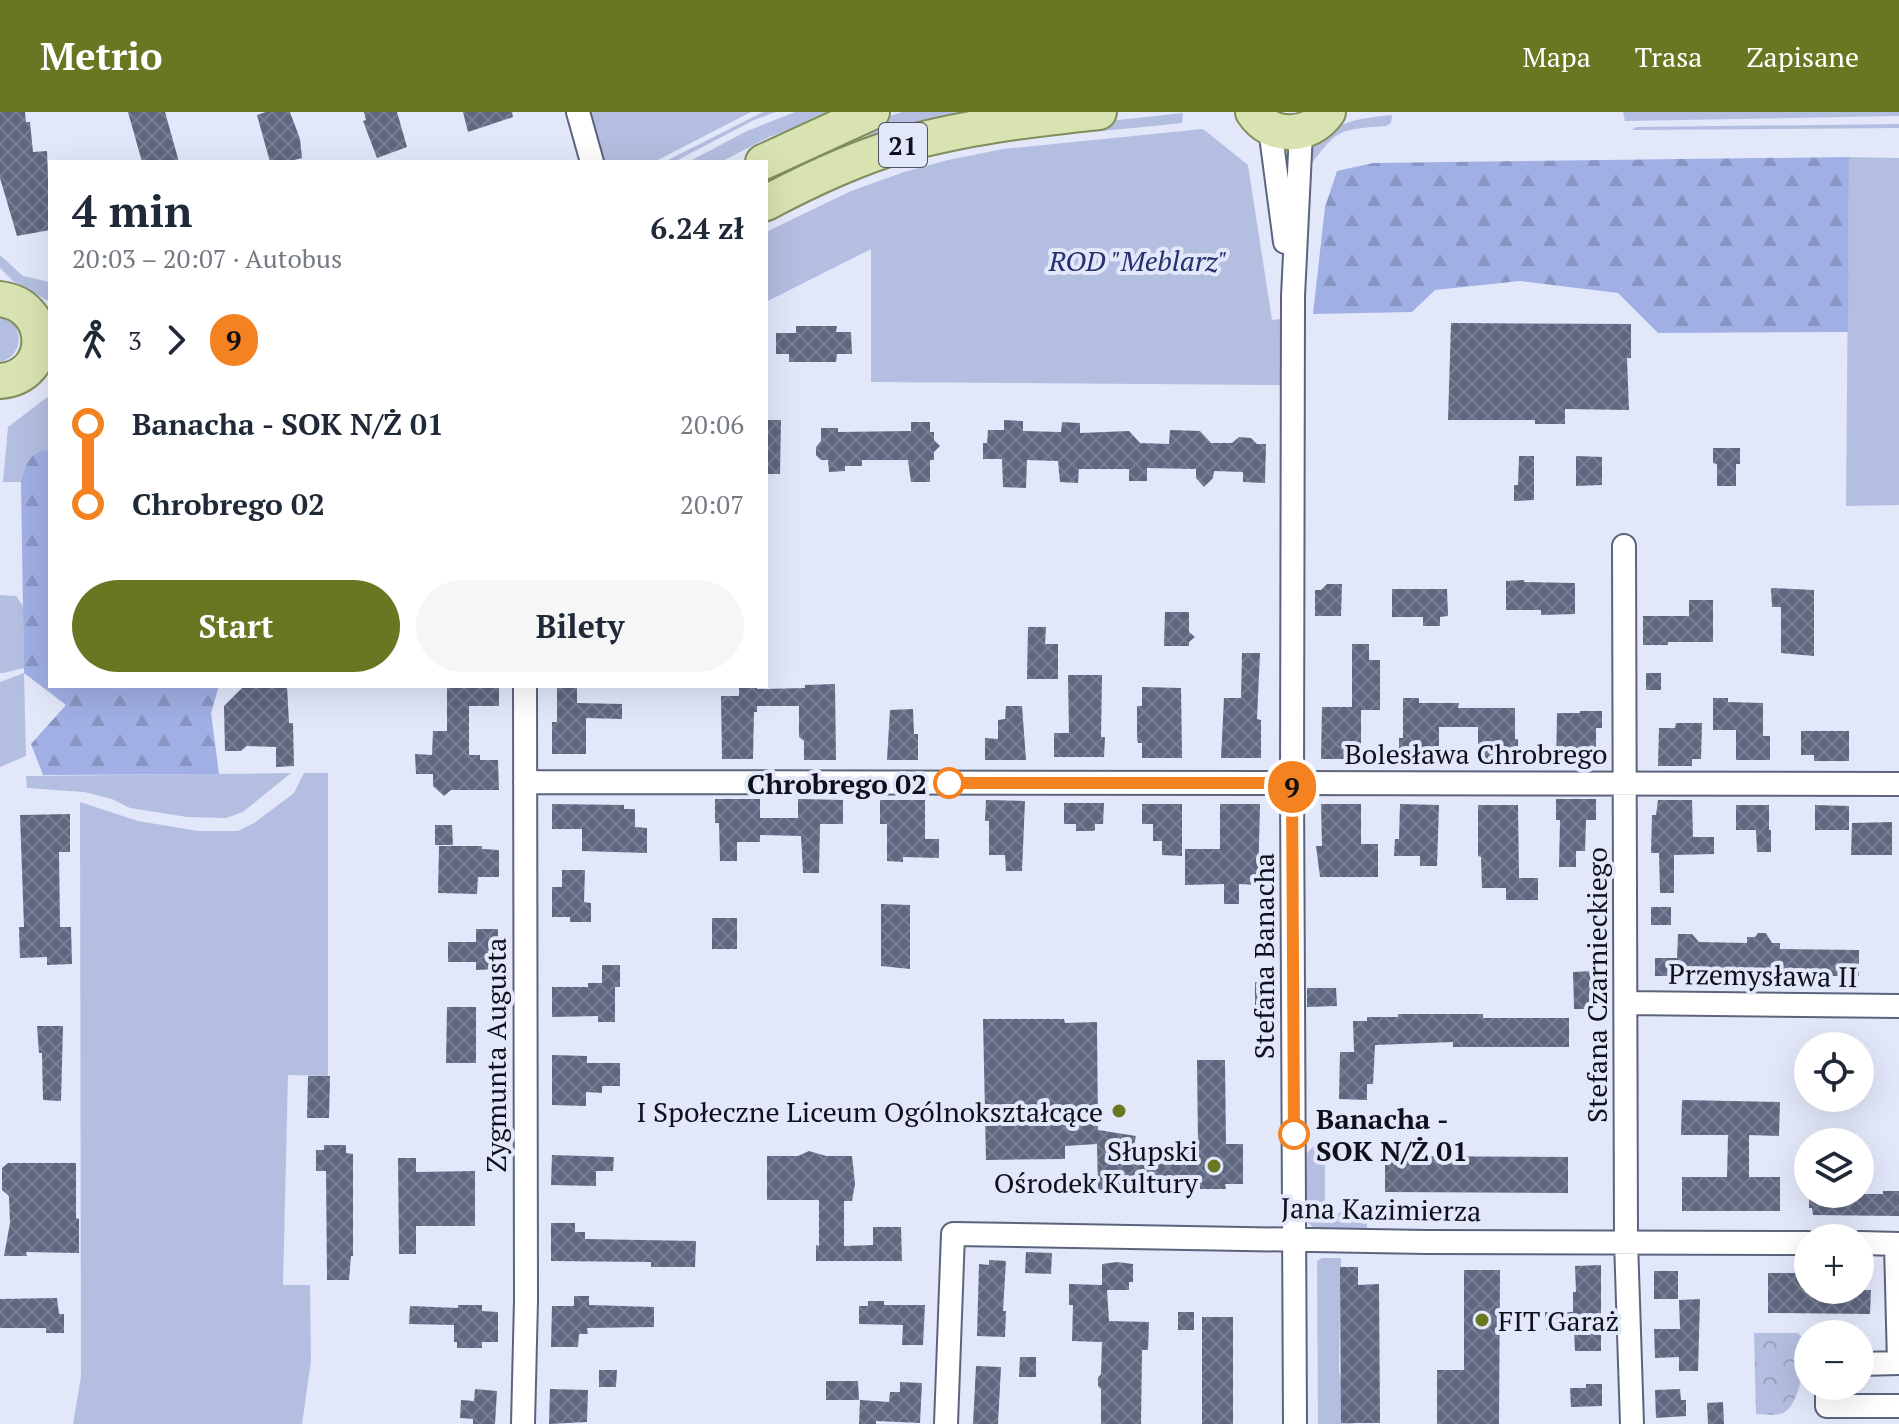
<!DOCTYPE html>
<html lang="pl">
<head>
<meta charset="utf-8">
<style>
	:root { --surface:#fff; --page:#f6f6f7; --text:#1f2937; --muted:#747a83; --accent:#697622 }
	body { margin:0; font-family:"PT Serif",serif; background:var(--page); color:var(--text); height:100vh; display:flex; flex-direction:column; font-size:30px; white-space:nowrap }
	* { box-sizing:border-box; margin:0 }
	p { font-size:26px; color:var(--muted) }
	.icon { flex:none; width:44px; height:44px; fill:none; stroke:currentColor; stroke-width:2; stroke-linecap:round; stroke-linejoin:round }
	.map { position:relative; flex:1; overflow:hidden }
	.sheet { position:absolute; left:48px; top:48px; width:720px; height:528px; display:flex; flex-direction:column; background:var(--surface); border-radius:0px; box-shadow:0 8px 32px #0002 }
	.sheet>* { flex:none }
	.badge { padding:0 16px; border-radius:26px; font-size:28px; line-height:52px }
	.fabs { position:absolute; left:1794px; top:920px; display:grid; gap:16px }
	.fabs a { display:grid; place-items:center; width:80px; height:80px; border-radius:50%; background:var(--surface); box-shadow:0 8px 32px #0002; font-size:40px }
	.map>.badge { position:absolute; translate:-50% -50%; box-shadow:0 0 0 4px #fff }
	.legs { display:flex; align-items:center; gap:12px; height:88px; padding:0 24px; font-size:26px }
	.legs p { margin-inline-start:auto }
	.overview { display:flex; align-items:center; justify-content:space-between; height:136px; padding:0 24px }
	h1 { font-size:44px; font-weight:700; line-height:60px }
	.primary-button { display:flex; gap:16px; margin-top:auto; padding:16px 24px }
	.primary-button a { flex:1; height:92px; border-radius:48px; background:var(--accent); color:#fff; font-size:32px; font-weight:700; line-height:92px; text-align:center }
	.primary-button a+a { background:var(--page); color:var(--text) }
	ul { padding:0 24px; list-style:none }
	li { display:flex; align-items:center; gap:28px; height:80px; font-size:30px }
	li i { display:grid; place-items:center; width:12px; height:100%; margin:0 10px; background:currentColor }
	li i::after { content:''; width:20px; height:20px; margin:-10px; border:6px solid; border-radius:50%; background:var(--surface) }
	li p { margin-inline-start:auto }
	li:first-child i { background:linear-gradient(#0000 50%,currentColor 0) }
	li:last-child i { background:linear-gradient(currentColor 50%,#0000 0) }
	header { display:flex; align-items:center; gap:48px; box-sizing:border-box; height:112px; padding:0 40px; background:var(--accent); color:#fff }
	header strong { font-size:38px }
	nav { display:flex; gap:44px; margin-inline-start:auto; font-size:28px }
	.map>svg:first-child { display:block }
	.green { fill:#b4bee0 }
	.forest { fill:url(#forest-firs) }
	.park { fill:url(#park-crowns) }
	.building { fill:url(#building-cross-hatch) }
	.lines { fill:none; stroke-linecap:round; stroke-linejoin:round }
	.minor-casing { stroke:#5c647d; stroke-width:26 }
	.primary-casing { stroke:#828d5c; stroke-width:38 }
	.minor { stroke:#fff; stroke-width:22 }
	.primary { stroke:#d9e3b2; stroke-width:34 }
	.line-1-casing { stroke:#fff; stroke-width:18 }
	.line-1 { stroke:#f58220; stroke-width:12 }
	.stop-1-dot { fill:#fff; stroke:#f58220; stroke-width:4 }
	.poi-dot { fill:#697622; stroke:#e2e8fa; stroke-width:3 }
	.labels { text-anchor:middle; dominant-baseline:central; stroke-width:8; stroke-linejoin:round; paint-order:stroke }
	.shield { fill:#e2e8fa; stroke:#4e525e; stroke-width:2 }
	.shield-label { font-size:26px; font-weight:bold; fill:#0e111b }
	.park-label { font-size:28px; font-style:italic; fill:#26316f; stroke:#e2e8fa }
	.street-label { font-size:28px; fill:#0e111b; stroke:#e2e8fa }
	.stop-label { font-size:28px; font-weight:bold; fill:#0e111b; stroke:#e2e8fa; text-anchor:end }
	.poi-label { font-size:28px; fill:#0e111b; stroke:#e2e8fa; text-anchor:end }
</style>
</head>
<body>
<header>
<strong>Metrio</strong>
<nav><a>Mapa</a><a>Trasa</a><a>Zapisane</a></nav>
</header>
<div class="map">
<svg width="1899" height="1312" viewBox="0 0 1899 1312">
	<defs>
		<pattern id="forest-firs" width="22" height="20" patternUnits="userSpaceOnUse" patternTransform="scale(2)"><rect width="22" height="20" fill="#a0afe4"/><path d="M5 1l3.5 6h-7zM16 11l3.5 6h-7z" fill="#8996c3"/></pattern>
		<pattern id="park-crowns" width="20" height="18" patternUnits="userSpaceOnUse" patternTransform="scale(2)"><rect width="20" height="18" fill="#b4bee0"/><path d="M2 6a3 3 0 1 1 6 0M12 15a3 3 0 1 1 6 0" fill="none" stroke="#9aa2c0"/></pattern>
		<pattern id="building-cross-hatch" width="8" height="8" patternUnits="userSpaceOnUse" patternTransform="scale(2)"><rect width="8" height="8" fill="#5f6781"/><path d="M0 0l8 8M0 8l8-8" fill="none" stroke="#797f92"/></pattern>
	</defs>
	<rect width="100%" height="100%" fill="#e2e8fa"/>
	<!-- green -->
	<path class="green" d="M586,0h165l-97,50h-54z
		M763,0h13l-22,8 -80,42h-10z
		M795,0h42l-68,25 -48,25h-33l59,-31z
		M902,0h105l-241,79v-19l106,-50z
		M1899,0v4l-274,5 -2,-9z
		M1183,1l-1,10c-90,10 -183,14 -271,39 -51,14 -98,39 -145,62v-10l87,-41 172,-43z
		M1392,3l-1,8 -5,3c-51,4 -48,3 -79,44l1,-20c22,-28 51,-32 84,-35z
		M1899,12v4l-267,2 4,-3z
		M1203,17l45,36 24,155 8,-1v66l-409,-3v-133l-105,53v-70l85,-41 53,-19 44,-12 55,-11z
		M1849,45l50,1v347l-53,1z
		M0,143l23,21 27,6v20l-37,-21 -13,-13z
		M0,204l15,9c8,16 3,32 -15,37z
		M50,283v54c-20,1 -25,16 -29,33h-18l5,-55z
		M0,483l16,1 7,10 1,62 -21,5h-3z
		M24,561l2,83 -26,11v-85z
		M291,661l-48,39 -17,6 -39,-1 -57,-9 -18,-9 -28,-7 -57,-4 -1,-12z
		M304,661h24v303l-40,-1 -5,210h27l1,76 -9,63h-229l8,-48 -1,-574 58,19 60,10h40l16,-8 40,-30z
		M1333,1033l3,3 -11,1v51l13,15 2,-3h27v17h-52l-10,-9v-65l8,-8z
		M1322,1146h19l-2,113 14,53h-35l-1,-163z"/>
	<!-- forest -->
	<path class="forest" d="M1849,45l-1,175 -190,1 -40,-40 -98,-12 -85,9 -23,22 -99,2 12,-107 12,-36 36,-8z
		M50,337v237h169l-8,27 8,61 -176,1 -12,-31 35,-39 -42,-32 -3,-191c4,-17 9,-32 29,-33z"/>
	<!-- park -->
	<path class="park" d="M1754,1221h44l8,8c1,16 -7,66 -23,72 -7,3 -19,1 -27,1z"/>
	<!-- building -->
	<path class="building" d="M0,0h25l1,10h4l3,30 14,-1 3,79 -33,6 -17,-58z
		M128,0h37l14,50h-37z
		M266,0h24l10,27 2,19 -16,4h-16l-13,-47z
		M364,0h33l10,35 -30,11 -14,-37 3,-1z
		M463,0h49l1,5 -45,15z
		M1451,211l180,1v34h-4l2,52 -64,-1v15h-30v-4h-87z
		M796,214h41l-1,6h15l1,22h-15l-1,8h-47v-8h-13v-21h20z
		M766,308h15l-1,54h-14z
		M1004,308l19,1v10l38,1 1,-10 18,1v10l49,-2 11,12 29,1 1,-14 30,1 11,12h21l7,-6 12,1 6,6h9l-1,39 -22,-1v-10l-29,-1 -1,7 -9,9 -8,-9v-9l-49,-1v13h-18v-12h-50l-1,14 -18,-1 -2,-21 -31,-1 -1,28 -23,-1 -1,-28h-19v-16h4l1,-13h16z
		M911,310h19v10h4v8l6,6 -6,6v8h-4v22h-19l-3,-22h-46v6h-17v5l-16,1 -1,-12h-7l-5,-5v-8l5,-6v-13h17v4l73,-1z
		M1713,336h27v16h-4v22h-19v-22l-4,-1z
		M1519,344h15v44l-20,1v-16h4z
		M1576,344l26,1v28l-26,1z
		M1524,468v2l51,1v31l-34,1v-5h-35v-29z
		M1327,472h15l-1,32h-26v-26h6z
		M1771,476l43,2v66l-33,-3v-46h-9z
		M1392,477h55l1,27 -8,1v9h-17v-9h-31z
		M1689,488h24v42h-45v3h-25v-29h46z
		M1165,500h24v20l6,5 -6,5v4h-25z
		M1028,515h18l-1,17h13v35h-31z
		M1352,532h17v16h11v50h-19v49h-40l1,-52h30z
		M1242,541h18l-3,66 4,1v38h-40l3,-60h17z
		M1646,561h15v17h-15z
		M1068,563h34l-1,62h4l-1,20h-50v-24h15z
		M835,572l1,76h-32v-19l-5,-4v-31h-42v6h-3l-1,47h-31l-1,-63h18v-10h18v3l48,-1v-3z
		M244,574h43l2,37h4l1,43 -18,1v-20l-29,-1 -6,5h-16l-1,-45z
		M499,574v20h-30v49h11v5h18l1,30h-48l-7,6 -11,-10v-12h-17l-1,-20 17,1 1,-24h14v-44z
		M557,574h20v17l45,1v15l-36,-1v36h-34v-32h5z
		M1142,575l39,1 1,70h-40v-15h-4l-1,-5v-32h5z
		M1403,586h16v5h40l-1,5h57v31h3v21l-40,-1v-32h-39v32h-40v-21h4z
		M1713,586h15v4l35,1v33h7v24h-34v-30h-23z
		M1006,594h16l4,54h-41v-22l13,1v-19l7,-1z
		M913,597l1,25h4v26h-31l3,-50z
		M1580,599h22v17h-6v38l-40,-1 1,-52h23z
		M1676,611h26l-1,36h-9v7h-34l1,-38h16z
		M1801,619h48v30h-35v-6h-13z
		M715,687h45v19h38v-19l45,1v24h-23l-1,49h-16l-2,-37 -41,-1v7h-23v19h-17l-1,-38h-4z
		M1556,687h40v21h-10l-1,31h-9v16h-17l1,-47h-4z
		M880,688h45v39h14v19l-36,-1v5l-16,-1v-37h-7z
		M986,688l39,1 -3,70h-16l-1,-16h-16v-34h-4z
		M1658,688h34l1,37h21v17l-40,1v38h-14l-1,-40h-8l1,-38h4z
		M1064,691h40l-1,21h-8v6l-3,1h-16v-7h-12z
		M552,692l72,1v4h11v18l12,1v25l-65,-2v-22h-30z
		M1142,692h40v52l-20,-1v-14h-9v-17h-11z
		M1220,692h40l-2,81 -19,-1v20h-15v-20l-39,1v-36h35z
		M1321,692h40v40h17v33h-58l-4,-31h6z
		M1400,692l39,1 -2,61h-17v-10h-26l1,-17h4z
		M1478,693h40l1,73h19v22h-32v-12h-24l-1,-31 -3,-1z
		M1736,693h33v25h-4h6v22h-14l-1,-22h-20z
		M1815,693l34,1v24h-34z
		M70,702v38h-11l1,75h11l1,37 -25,1v-8l-27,1 -1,-31h5l-4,-112z
		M1892,710v33h-41l1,-32z
		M435,713h17l1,20h-18z
		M439,734h43v3l17,1v27h-21l-1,17 -39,-1z
		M562,758h23l-1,32 7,1v19h-21v-5h-18v-30h10z
		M881,792l29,1v64l-29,-3z
		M1651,795h20v18h-20z
		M712,806h25v31h-25z
		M476,817h22v40l-22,1v-8h-28v-20h28z
		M1758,821h8l6,10h8v6l79,1v26h-56v-4h-42v4h-19v-4h-43v4h-44v-18h22l1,-24h14l7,8 48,1v-6h8z
		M602,853h18v22h-5v35h-17v-6l-46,1v-30h36v-4h14z
		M1595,859v38h-21l-1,-37z
		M1255,870h19v27h-19z
		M1307,876h29l1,18 -30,1z
		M447,895h29v56h-30z
		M1398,902h85v4h86v29h-116v-5l-78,3 -2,39h-6v16l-28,-1 1,-47h14l-1,-31h14v-4h31z
		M983,907h81l1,4 32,-1 1,108 38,6 -2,9h64l-1,-85h28l1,84h17v40h-18l1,5h-26v-5l-75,1 1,4 -28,1 -1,-46 -32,2v13l-79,1z
		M37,914h26l-2,75 -18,-1 -1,-47h-3z
		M552,943l35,1v7h33v23h-18v7l-16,-1v14l-34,-1z
		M308,964h22l-1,42h-22z
		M1682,988l98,2 -1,34 -30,-1v42h31v34h-98v-34h45l1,-42h-47z
		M324,1033h22v8l7,1v102h-2l-2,24h-22l-1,-109h-10v-21h8z
		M809,1039l17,5h26l3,28 -3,17h-8v45l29,-1v-18h28l1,34h-86v-16l3,1v-46h-52v-44h31z
		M552,1043l62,2 -1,14h-17v15l-45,-1z
		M1385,1044l183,1v36l-183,-1z
		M398,1046h18v14l59,-1v55h-59v28h-17z
		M8,1051h68v55l3,1v34l-53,-1 1,4h-23l6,-33 -1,-27 -7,-6v-22z
		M1883,1079h16v25l-86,-1 -1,-7h-3v-14h74z
		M551,1111h24v9h10v7l111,2 -1,26h-44v-5l-100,-1z
		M1026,1140l26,1 -1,21 -26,-1z
		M989,1148l17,1 -3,50h3l-1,26 -28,-1 2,-72 10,1z
		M1117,1150l16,2v18h-4v8h-22l2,31 40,1 -1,28h-6l-1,74h-40v-35l-3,-3v-8l3,-4 1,-32 -30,-1 1,-36h-4v-21l33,1v-21z
		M1601,1153v86h-26l-1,-21h-28l-1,-18h28v-20h3l-1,-26z
		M1340,1155h18v18l21,-1 1,139h-39z
		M1464,1158h36l-1,154h-62v-54h27z
		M1654,1159h24v28h-24z
		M1768,1161h40v17h63l-1,24 -102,-1z
		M574,1184h15v9l65,2v20l-67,1 1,6h-9l-1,13h-27l1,-41h22z
		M57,1186l2,16h5v19h-18v-5h-46v-29z
		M1700,1187l-2,72h-19v-14l-24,1 -1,-29h26l-1,-29z
		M868,1189h16v4h41l-2,40h-21l1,-20 -44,-1v-18h9z
		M458,1193h24v6l16,1v30h-16v6h-25v-6h-3v-17l-45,-1 1,-18 48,2z
		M1178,1200h16v18h-16z
		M1202,1205h31v107h-31z
		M1020,1245h16v20h-17z
		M976,1254l25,1 -3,57h-25z
		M599,1258h18l-1,17h-17z
		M826,1269h32l1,19h-33z
		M900,1270l22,1 -2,40 -44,-2v3h-17l1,-24 29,2 1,-10h10z
		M1586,1272h16v22l-31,1 -1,-19h16z
		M475,1277l22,2 -2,33h-22v-5l-13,-1 1,-18 13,1z
		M550,1277l38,1 -1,32 -38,2z
		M1680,1277l1,11h5v16l-30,2 -1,-28z
		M1723,1290l1,22h-16l-1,-21z"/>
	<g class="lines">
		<!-- minor casing -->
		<g class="minor-casing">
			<path id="minor" d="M578,0l14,50
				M1270,16l15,114
				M1624,434l2,695 6,183
				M525,670l1374,2
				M1626,891l273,3
				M1860,1131l39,1
				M1860,1252l39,-1 -3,-119
				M1827,1274v20h72
				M523,1312l3,-124 -1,-614
				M946,1312l7,-190 473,8 382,1
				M1295,1312l-3,-641 1,-487 8,-164"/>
		</g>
		<!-- primary casing -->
		<g class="primary-casing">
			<path id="primary" d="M1253,0c18,28 57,26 75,0
				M763,50l109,-50
				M766,91c43,-23 88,-44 135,-58 64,-18 131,-26 198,-33
				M0,187c52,6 53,78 0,82"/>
		</g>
		<!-- minor -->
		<use href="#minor" class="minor"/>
		<!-- primary -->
		<use href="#primary" class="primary"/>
	</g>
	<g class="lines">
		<!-- line-1 casing -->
		<g class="line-1-casing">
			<path id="line-1" d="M949,671h343l2,351"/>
		</g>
		<!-- line-1 -->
		<use href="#line-1" class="line-1"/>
	</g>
	<!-- markers -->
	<g class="stop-1-dot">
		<circle cx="949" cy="671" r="14"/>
		<circle cx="1294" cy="1022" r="14"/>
	</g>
	<g class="poi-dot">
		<circle cx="1119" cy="999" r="8"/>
		<circle cx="1214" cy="1054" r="8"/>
		<circle cx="1482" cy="1208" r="8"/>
	</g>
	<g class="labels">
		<!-- shield labels -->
		<rect class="shield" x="879" y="11" width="48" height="44" rx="6"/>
		<g class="shield-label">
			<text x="903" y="33">21</text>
		</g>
		<!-- park labels -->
		<g class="park-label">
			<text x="1138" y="148">ROD "Meblarz"</text>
		</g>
		<!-- street labels -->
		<g class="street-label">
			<text x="1476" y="641">Bolesława Chrobrego</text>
			<text transform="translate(1263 844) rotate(-90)">Stefana Banacha</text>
			<text transform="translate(1763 863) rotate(1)">Przemysława II</text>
			<text transform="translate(1596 873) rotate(-90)">Stefana Czarnieckiego</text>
			<text transform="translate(495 943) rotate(-90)">Zygmunta Augusta</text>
			<text transform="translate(1381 1097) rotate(1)">Jana Kazimierza</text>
		</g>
		<!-- stop labels -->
		<g class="stop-label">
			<text x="927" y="671">Chrobrego 02</text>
			<text x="1316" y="1006" text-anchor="start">Banacha -<tspan x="1316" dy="32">SOK N/Ż 01</tspan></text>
		</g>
		<!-- poi labels -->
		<g class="poi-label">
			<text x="1103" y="999">I Społeczne Liceum Ogólnokształcące</text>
			<text x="1198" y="1038">Słupski<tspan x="1198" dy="32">Ośrodek Kultury</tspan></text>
			<text x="1498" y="1208" text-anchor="start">FIT Garaż</text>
		</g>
	</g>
</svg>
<div class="fabs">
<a><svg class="icon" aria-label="locate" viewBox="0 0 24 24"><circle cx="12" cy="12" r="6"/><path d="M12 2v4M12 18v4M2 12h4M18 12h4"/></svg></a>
<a><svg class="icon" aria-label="layers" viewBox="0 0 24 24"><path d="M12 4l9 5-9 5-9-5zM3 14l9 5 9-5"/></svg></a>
<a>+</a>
<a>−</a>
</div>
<b class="badge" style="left:1292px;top:675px;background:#f58220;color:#111">9</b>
<section class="sheet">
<div class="overview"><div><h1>4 min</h1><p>20:03 – 20:07 · Autobus</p></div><b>6.24 zł</b></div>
<div class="legs"><svg class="icon" aria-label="walk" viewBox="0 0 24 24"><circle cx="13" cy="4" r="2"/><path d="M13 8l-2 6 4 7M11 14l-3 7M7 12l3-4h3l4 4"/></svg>3<svg class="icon" aria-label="forward" viewBox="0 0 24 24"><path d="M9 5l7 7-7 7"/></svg><b class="badge" style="background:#f58220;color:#111">9</b></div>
<ul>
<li><i style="color:#f58220"></i><b>Banacha - SOK N/Ż 01</b><p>20:06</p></li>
<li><i style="color:#f58220"></i><b>Chrobrego 02</b><p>20:07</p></li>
</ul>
<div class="primary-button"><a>Start</a><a>Bilety</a></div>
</section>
</div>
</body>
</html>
